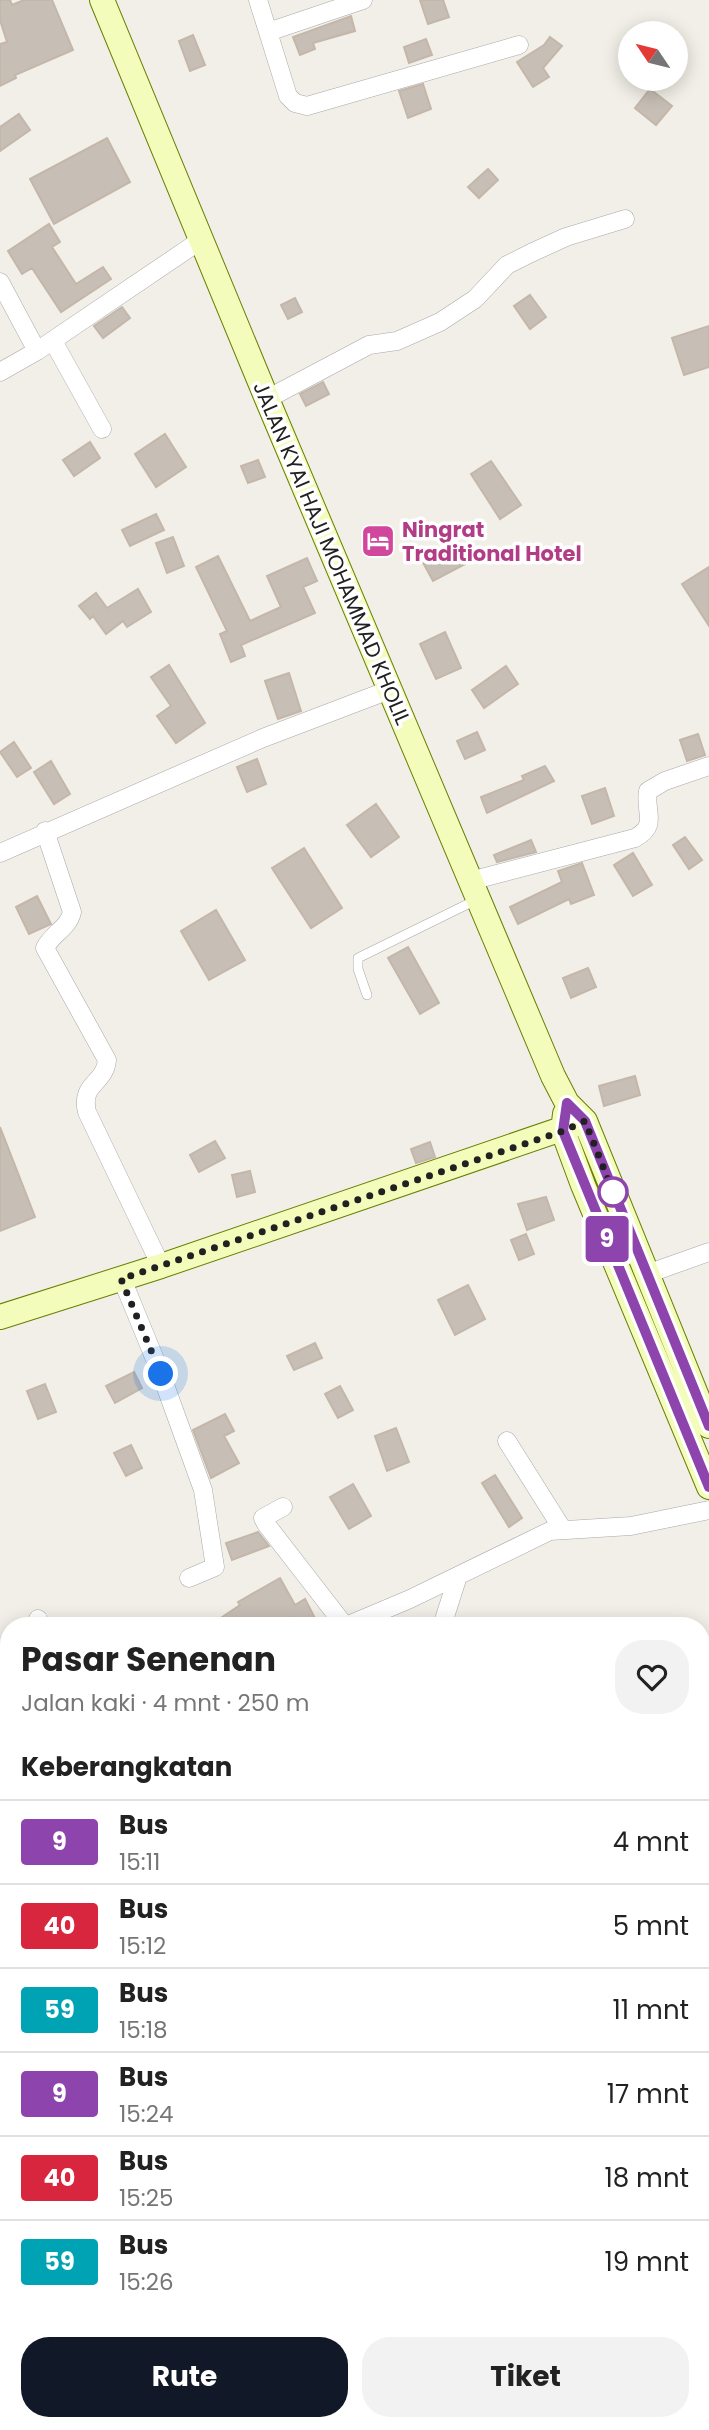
<!DOCTYPE html>
<html lang="id">
<head>
<meta charset="utf-8">
<style>
	:root { --surface:#fff; --page:#f2f2f2; --text:#222; --muted:#767676; --line:#e0e0e0; --accent:#111827 }
	body { margin:0; font-family:Poppins,sans-serif; background:var(--page); color:var(--text); height:100vh; display:flex; flex-direction:column; font-size:26px; white-space:nowrap }
	* { box-sizing:border-box; margin:0 }
	p { font-size:23px; color:var(--muted) }
	.icon { flex:none; width:38px; height:38px; fill:none; stroke:currentColor; stroke-width:2; stroke-linecap:round; stroke-linejoin:round }
	.map { position:relative; flex:1; overflow:hidden }
	.side { position:absolute; left:0px; top:1617px; width:710px; height:814px; display:flex; flex-direction:column; background:var(--surface); border-radius:28px 28px 0 0; box-shadow:0 4px 18px #0003 }
	.side>* { flex:none }
	.badge { padding:0 14px; border-radius:5px; font-size:24px; line-height:46px }
	.needle { width:46px; rotate:305deg }
	.controls { position:absolute; left:618px; top:21px; display:grid; gap:14px }
	.controls a { display:grid; place-items:center; width:70px; height:70px; border-radius:50%; background:var(--surface); box-shadow:0 4px 18px #0003; font-size:35px }
	.you { position:absolute; width:35px; height:35px; margin:-18px; border:5px solid #fff; border-radius:50%; background:#1a73e8; box-shadow:0 0 0 10px #1a73e833 }
	.map>.badge { position:absolute; translate:-50% -50%; box-shadow:0 0 0 4px #fff }
	h2 { padding:0 21px; font-size:26px; line-height:63px }
	.round { display:grid; place-items:center; flex:none; width:74px; height:74px; border-radius:28px; background:var(--page) }
	.headline { display:flex; align-items:center; justify-content:space-between; height:119px; padding:0 21px }
	h1 { font-size:33px; font-weight:700; line-height:52px }
	.action { display:flex; gap:14px; margin-top:auto; padding:14px 21px }
	.action a { flex:1; height:80px; border-radius:28px; background:var(--accent); color:#fff; font-size:28px; font-weight:700; line-height:80px; text-align:center }
	.action a+a { background:var(--page); color:var(--text) }
	ul { padding:0; list-style:none }
	li { display:flex; align-items:center; gap:21px; height:84px; padding:0 21px; border-top:2px solid var(--line) }
	li div { flex:1 }
	li b { display:block; font-size:26px }
	li em { font-style:normal }
	li .badge { min-width:77px; font-weight:700; text-align:center }
	.map>svg:first-child { display:block }
	.building { fill:#c7beb6; stroke:#c4b7a9; stroke-width:2 }
	.lines { fill:none; stroke-linecap:round; stroke-linejoin:round }
	.lane-casing { stroke:#a8a8a8; stroke-width:10 }
	.street-casing { stroke:#a8a8a8; stroke-width:19 }
	.secondary-casing { stroke:#687f01; stroke-width:26 }
	.lane { stroke:#fff; stroke-width:9 }
	.street { stroke:#fff; stroke-width:18 }
	.secondary { stroke:#f4fcbb; stroke-width:24 }
	.line-casing { stroke:#fff; stroke-width:16 }
	.line { stroke:#8e44ad; stroke-width:10 }
	.walk { stroke:#212121; stroke-width:7; stroke-dasharray:0 12.6 }
	.stop-dot { fill:#fff; stroke:#8e44ad; stroke-width:3.5 }
	.labels { text-anchor:middle; dominant-baseline:central; stroke-width:7; stroke-linejoin:round; paint-order:stroke }
	.hotel-label { font-size:21px; font-weight:bold; fill:#b23c85; stroke:#fff; text-anchor:start }
	.street-label { font-size:21px; fill:#212121; stroke:#fff }
</style>
</head>
<body>
<div class="map">
<svg width="709" height="2430" viewBox="0 0 709 2430">
	<rect width="100%" height="100%" fill="#f1efe7"/>
	<!-- building -->
	<path class="building" d="M0,0h10l2,5 12,-5h28l21,50 -58,25 1,3 -16,8v-42l7,-2 -7,-22z
		M420,0h23l6,17 -21,7z
		M351,16l4,15 -42,12 2,6 -15,6 -7,-18z
		M193,35l12,30 -15,6 -11,-30z
		M550,37l12,9 -19,22 6,9 -16,10 -16,-25 27,-17z
		M426,39l6,16 -23,8 -5,-16z
		M423,84l8,25 -23,9 -9,-27z
		M650,89l22,17 -16,19 -21,-17z
		M19,114l11,16 -30,21v-24z
		M107,138l23,44 -76,42 -24,-45z
		M488,169l10,11 -19,18 -11,-11z
		M49,224l11,18 -8,5 24,37 27,-17 8,12 -50,33 -29,-44 -10,6 -14,-23z
		M530,295l16,22 -16,12 -16,-23z
		M295,298l7,14 -14,7 -7,-14z
		M122,307l8,11 -27,20 -9,-12z
		M709,326v41l-25,8 -12,-37z
		M323,382l6,12 -23,12 -6,-12z
		M165,434l21,33 -30,20 -21,-33z
		M90,442l10,16 -26,18 -11,-16z
		M258,460l7,17 -17,6 -7,-17z
		M491,461l30,44 -21,14 -29,-45z
		M156,514l8,16 -34,16 -8,-16z
		M173,537l11,29 -17,7 -11,-30z
		M452,541l13,23 -32,17 -12,-22z
		M218,556l32,65 31,-14 -14,-31 40,-18 10,23 -14,6 12,26 -74,32 4,11 -14,6 -11,-28 7,-3 -31,-64z
		M709,567v59l-27,-42z
		M138,589l13,23 -24,15 -4,-6 -17,13 -13,-18 -3,3 -11,-13 17,-13 11,15z
		M445,632l16,36 -25,11 -16,-35z
		M169,665l36,58 -29,20 -19,-27 14,-10 -20,-29z
		M506,666l12,18 -34,24 -12,-18z
		M289,673l12,38 -23,8 -13,-38z
		M477,732l8,18 -20,9 -8,-18z
		M698,734l7,21 -18,6 -7,-21z
		M14,742l17,26 -14,9 -17,-25z
		M257,759l9,25 -19,8 -10,-25z
		M51,761l19,33 -16,10 -20,-32z
		M545,766l9,15 -67,32 -6,-16 43,-17 -2,-4z
		M605,788l9,28 -22,8 -10,-28z
		M376,804l23,33 -28,20 -24,-32z
		M685,837l17,23 -13,9 -16,-24z
		M531,840l5,12 -39,10 -3,-7z
		M304,848l38,60 -31,20 -39,-60z
		M633,853l19,32 -19,11 -19,-31z
		M582,863l12,32 -23,9 -2,-5 -51,25 -8,-17 52,-25 -4,-11z
		M37,896l14,28 -22,10 -13,-27z
		M216,910l29,50 -36,20 -28,-49z
		M408,947l31,56 -19,11 -32,-56z
		M588,968l8,19 -25,11 -8,-20z
		M635,1076l5,19 -36,11 -5,-20z
		M0,1127l35,90 -35,14z
		M215,1141l10,17 -26,14 -9,-17z
		M430,1142l5,15 -19,6 -5,-14z
		M250,1171l5,21 -18,5 -5,-22z
		M546,1197l8,23 -27,10 -9,-26z
		M526,1234l8,20 -15,6 -8,-20z
		M468,1285l17,34 -30,16 -17,-35z
		M315,1343l7,15 -28,12 -7,-14z
		M134,1372l8,16 -27,15 -9,-17z
		M45,1384l11,28 -18,7 -11,-28z
		M340,1386l13,24 -15,8 -13,-24z
		M225,1414l9,17 -10,5 15,27 -28,15 -18,-48z
		M396,1428l13,34 -22,9 -12,-35z
		M131,1445l11,23 -16,8 -12,-23z
		M495,1475l27,43 -13,9 -27,-44z
		M353,1484l18,32 -22,13 -19,-32z
		M258,1532l11,14 -37,14 -6,-17z
		M280,1578l15,27 10,-6 14,27h-24l-4,-9 -14,9h-68l31,-21 -2,-3z"/>
	<g class="lines">
		<!-- lane casing -->
		<g class="lane-casing">
			<path id="lane" d="M367,995l-9,-26v-11l118,-58
				M702,1702l7,-3"/>
		</g>
		<!-- street casing -->
		<g class="street-casing">
			<path id="street" d="M258,0l30,96 7,7 12,3 212,-61
				M268,32l95,-32
				M0,282l37,69
				M53,341l49,88
				M0,372l37,-21 164,-111
				M267,399l102,-54 28,-4 43,-19 35,-23 32,-34 24,-12 35,-16 59,-18
				M45,831l27,81c-4,17 -20,21 -27,36l62,112c-2,24 -27,23 -20,52l74,154
				M0,853l263,-115 126,-48
				M470,881l165,-43c24,-13 9,-26 13,-47l17,-10 44,-15
				M647,1274l62,-22
				M122,1279l39,95 42,116 12,77 -26,11
				M507,1441l56,89
				M283,1507l-20,11 3,6 79,102
				M38,1619l2,7
				M346,1626l64,-27 140,-68 81,-5 78,-16
				M442,1626l16,-50
				M0,1911l9,-7
				M0,1984l9,13
				M0,2022l9,-4
				M0,2159l9,-5
				M702,2174l7,-2
				M159,2430v-8"/>
		</g>
		<!-- secondary casing -->
		<g class="secondary-casing">
			<path id="secondary" d="M102,0l165,399 286,677 14,27 18,18 124,305
				M565,1114l-2,17 20,54 126,302
				M0,1317l161,-51 424,-145"/>
		</g>
		<!-- lane -->
		<use href="#lane" class="lane"/>
		<!-- street -->
		<use href="#street" class="street"/>
		<!-- secondary -->
		<use href="#secondary" class="secondary"/>
	</g>
	<g class="lines">
		<!-- line casing -->
		<g class="line-casing">
			<path id="line" d="M709,1426l-124,-305 -18,-18 -4,28 146,356"/>
		</g>
		<!-- line -->
		<use href="#line" class="line"/>
		<!-- walk -->
		<path class="walk" d="M161,1374l-40,-95 442,-148 22,-10 28,71"/>
	</g>
	<!-- icons -->
	<defs>
		<g id="hotel-square" transform="scale(1.75)"><rect x="-9" y="-9" width="18" height="18" rx="4" fill="#d1479c" stroke="#fff"/><path d="M-6-4.5h1.5V1H6V5H4.5V3h-9V5H-6ZM-4 0a1.8 1.8 0 1 1 3.6 0ZM.5 0V-2.5h3Q6-2.5 6 0Z" fill="#fff"/></g>
	</defs>
	<g fill-rule="evenodd">
		<use href="#hotel-square" x="378" y="541"/>
	</g>
	<!-- markers -->
	<circle class="stop-dot" cx="613" cy="1192" r="14"/>
	<g class="labels">
		<!-- hotel labels -->
		<g class="hotel-label">
			<text x="402" y="529">Ningrat<tspan x="402" dy="24">Traditional Hotel</tspan></text>
		</g>
		<!-- street labels -->
		<g class="street-label">
			<text transform="translate(332 553) rotate(67)">JALAN KYAI HAJI MOHAMMAD KHOLIL</text>
		</g>
	</g>
</svg>
<div class="controls">
<a><svg class="needle" viewBox="-14 -14 28 28"><path d="M0-13l5 13h-10z" fill="#e53935"/><path d="M0 13l5-13h-10z" fill="#767676"/></svg></a>
</div>
<div class="you" style="left:161px;top:1374px"></div>
<b class="badge" style="left:607px;top:1239px;background:#8e44ad;color:#fff">9</b>
<section class="side">
<div class="headline"><div><h1>Pasar Senenan</h1><p>Jalan kaki · 4 mnt · 250 m</p></div><a class="round"><svg class="icon" aria-label="heart" viewBox="0 0 24 24"><path d="M12 20l-8-8c-3-5 5-10 8-4 3-6 11-1 8 4z"/></svg></a></div>
<h2>Keberangkatan</h2>
<ul>
<li><span class="badge" style="background:#8e44ad;color:#fff">9</span><div><b>Bus</b><p>15:11</p></div><em>4 mnt</em></li>
<li><span class="badge" style="background:#d7263d;color:#fff">40</span><div><b>Bus</b><p>15:12</p></div><em>5 mnt</em></li>
<li><span class="badge" style="background:#00a3b4;color:#fff">59</span><div><b>Bus</b><p>15:18</p></div><em>11 mnt</em></li>
<li><span class="badge" style="background:#8e44ad;color:#fff">9</span><div><b>Bus</b><p>15:24</p></div><em>17 mnt</em></li>
<li><span class="badge" style="background:#d7263d;color:#fff">40</span><div><b>Bus</b><p>15:25</p></div><em>18 mnt</em></li>
<li><span class="badge" style="background:#00a3b4;color:#fff">59</span><div><b>Bus</b><p>15:26</p></div><em>19 mnt</em></li>
</ul>
<div class="action"><a>Rute</a><a>Tiket</a></div>
</section>
</div>
</body>
</html>
